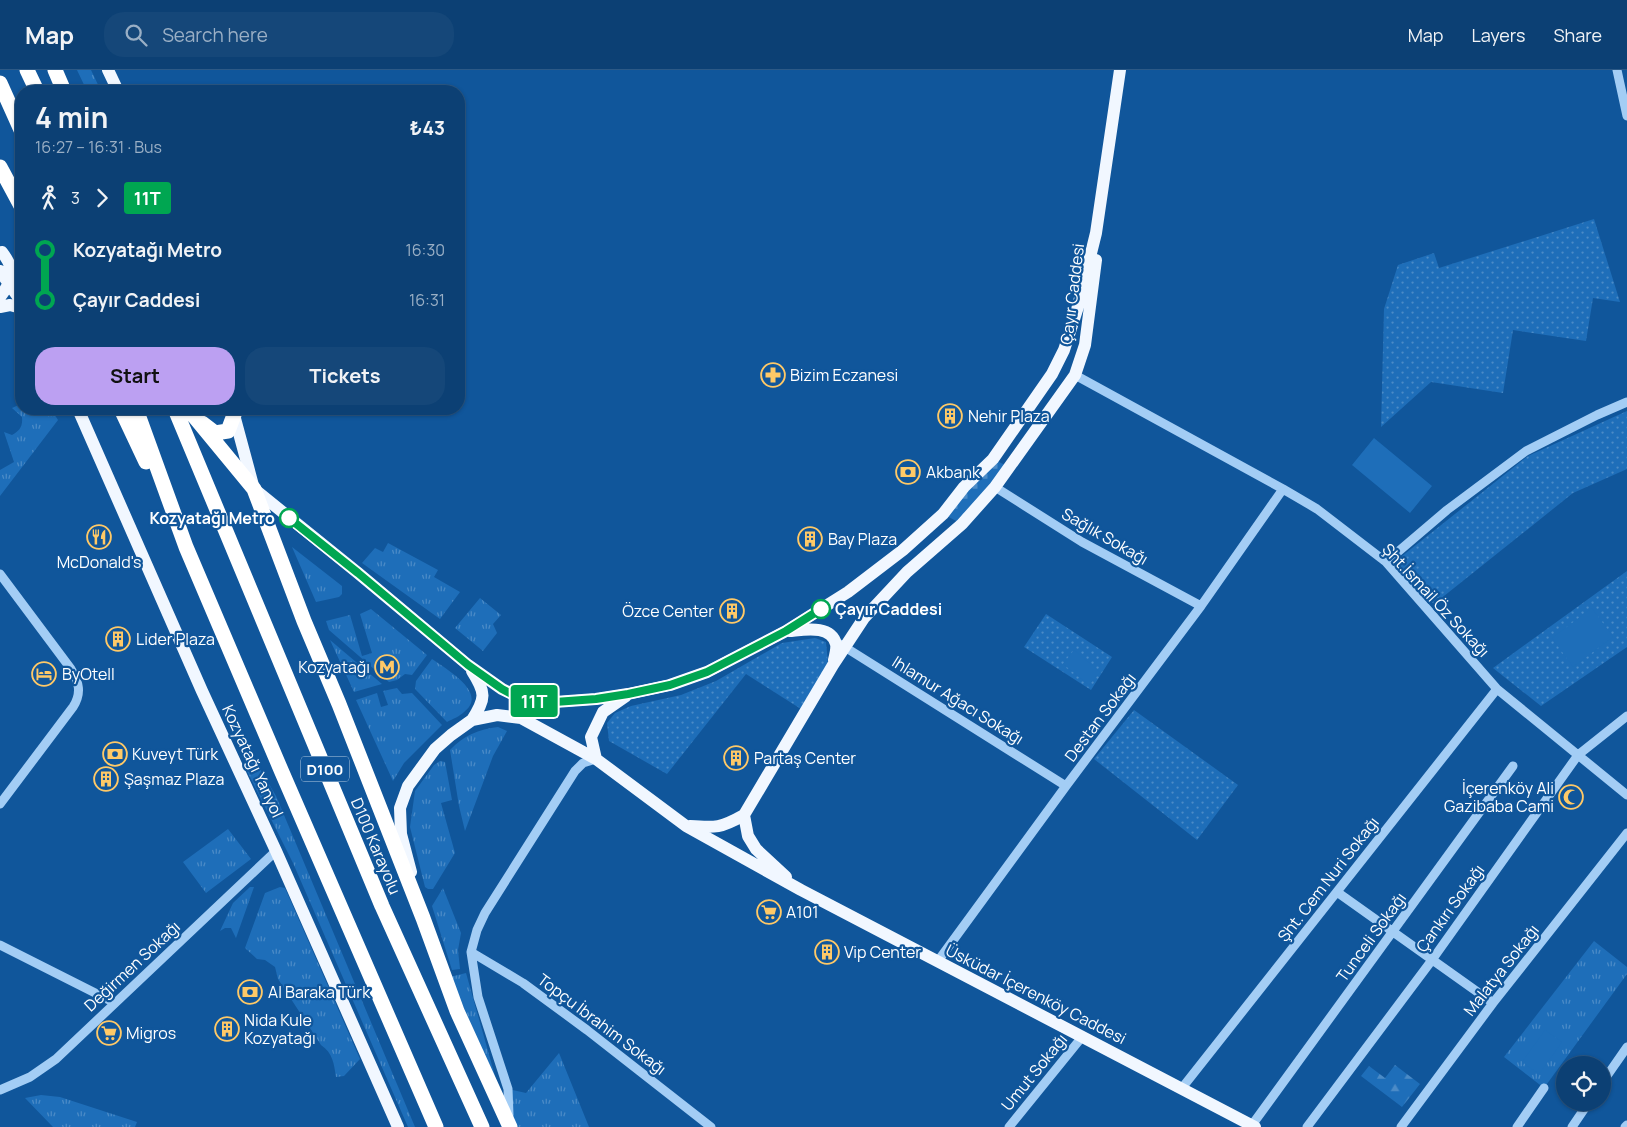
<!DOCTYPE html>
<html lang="en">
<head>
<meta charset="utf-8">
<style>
	:root { --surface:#0c4074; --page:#154779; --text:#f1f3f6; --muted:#9aafc5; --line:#2c5986; --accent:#bca0f2 }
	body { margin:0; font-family:Manrope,sans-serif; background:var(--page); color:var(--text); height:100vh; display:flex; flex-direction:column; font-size:19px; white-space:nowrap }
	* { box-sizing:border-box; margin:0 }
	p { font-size:16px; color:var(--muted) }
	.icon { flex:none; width:28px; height:28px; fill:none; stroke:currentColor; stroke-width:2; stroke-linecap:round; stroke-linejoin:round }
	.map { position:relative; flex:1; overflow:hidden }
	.sheet { position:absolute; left:15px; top:15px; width:450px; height:330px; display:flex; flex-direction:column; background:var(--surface); border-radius:20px; box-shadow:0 1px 4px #0004,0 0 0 1px var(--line) }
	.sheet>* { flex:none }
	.badge { padding:0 10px; border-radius:4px; font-size:18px; line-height:32px }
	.fabs { position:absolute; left:1556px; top:986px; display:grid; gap:10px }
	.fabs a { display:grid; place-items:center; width:55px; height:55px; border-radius:50%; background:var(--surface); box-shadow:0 1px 4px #0004,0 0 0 1px var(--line); font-size:25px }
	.map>.badge { position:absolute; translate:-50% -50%; box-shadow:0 0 0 2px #fff }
	.legs { display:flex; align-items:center; gap:8px; height:55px; padding:0 20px; font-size:16px }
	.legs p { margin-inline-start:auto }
	.summary { display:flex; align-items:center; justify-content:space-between; height:85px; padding:0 20px }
	h1 { font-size:28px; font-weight:700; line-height:38px }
	.action { display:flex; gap:10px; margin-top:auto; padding:10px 20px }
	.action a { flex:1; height:58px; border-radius:20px; background:var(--accent); color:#111; font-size:20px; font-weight:700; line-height:58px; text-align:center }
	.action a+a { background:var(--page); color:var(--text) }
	ul { padding:0 20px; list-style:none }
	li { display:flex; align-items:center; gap:18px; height:50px; font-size:19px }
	li i { display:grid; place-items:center; width:8px; height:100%; margin:0 6px; background:currentColor }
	li i::after { content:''; width:12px; height:12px; margin:-6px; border:4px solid; border-radius:50%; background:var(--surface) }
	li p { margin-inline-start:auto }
	li:first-child i { background:linear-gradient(#0000 50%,currentColor 0) }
	li:last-child i { background:linear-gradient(currentColor 50%,#0000 0) }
	header { display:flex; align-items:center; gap:30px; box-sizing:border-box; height:70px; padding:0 25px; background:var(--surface); border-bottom:1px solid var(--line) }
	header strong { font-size:24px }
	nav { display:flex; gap:28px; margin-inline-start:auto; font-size:18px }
	.search { width:350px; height:45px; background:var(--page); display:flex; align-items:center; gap:12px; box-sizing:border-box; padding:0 18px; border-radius:20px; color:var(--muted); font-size:19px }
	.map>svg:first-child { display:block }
	.grass { fill:url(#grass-tufts) }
	.forest { fill:url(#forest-firs) }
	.cemetery { fill:url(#cemetery-stones) }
	.garden { fill:url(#garden-dots) }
	.pitch { fill:#1e6eb9 }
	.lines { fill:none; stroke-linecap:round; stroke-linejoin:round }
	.minor { stroke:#a3cdf5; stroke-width:9 }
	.major { stroke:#f1f7ff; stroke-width:12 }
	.highway { stroke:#fff; stroke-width:15 }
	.line-1-casing { stroke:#fff; stroke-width:11 }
	.line-1 { stroke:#00a651; stroke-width:8 }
	.stop-1-dot { fill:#fff; stroke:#00a651; stroke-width:2.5 }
	.labels { text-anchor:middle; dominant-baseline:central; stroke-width:4.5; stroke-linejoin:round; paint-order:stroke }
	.shield { fill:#10569b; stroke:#b7cce1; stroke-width:1 }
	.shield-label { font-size:15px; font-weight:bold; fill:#fff }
	.street-label { font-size:16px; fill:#fff; stroke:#10569b }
	.poi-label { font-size:16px; fill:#fff; stroke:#10569b; text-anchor:start }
	.stop-label { font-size:16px; font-weight:bold; fill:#fff; stroke:#10569b; text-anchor:end }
</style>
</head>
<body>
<header>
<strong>Map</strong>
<div class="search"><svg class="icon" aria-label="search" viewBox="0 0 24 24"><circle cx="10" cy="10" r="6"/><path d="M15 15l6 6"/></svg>Search here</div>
<nav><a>Map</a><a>Layers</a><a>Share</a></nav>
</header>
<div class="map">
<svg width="1627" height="1057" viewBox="0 0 1627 1057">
	<defs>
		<pattern id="grass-tufts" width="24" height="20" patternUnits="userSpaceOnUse" patternTransform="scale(1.25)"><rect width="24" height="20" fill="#1e6eb9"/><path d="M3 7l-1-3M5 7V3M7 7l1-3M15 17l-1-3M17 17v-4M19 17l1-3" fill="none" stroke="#4b8bc7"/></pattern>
		<pattern id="forest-firs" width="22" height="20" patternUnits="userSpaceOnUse" patternTransform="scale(1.25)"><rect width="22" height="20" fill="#1e6eb9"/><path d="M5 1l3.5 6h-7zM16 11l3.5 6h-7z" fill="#4b8bc7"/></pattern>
		<pattern id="cemetery-stones" width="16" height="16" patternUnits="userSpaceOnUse" patternTransform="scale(1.25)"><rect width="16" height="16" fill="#1e6eb9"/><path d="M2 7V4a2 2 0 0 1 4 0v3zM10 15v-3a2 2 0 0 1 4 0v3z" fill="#4b8bc7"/></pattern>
		<pattern id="garden-dots" width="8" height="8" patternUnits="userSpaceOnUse" patternTransform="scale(1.25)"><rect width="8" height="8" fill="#1e6eb9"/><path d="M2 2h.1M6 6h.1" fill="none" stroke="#4b8bc7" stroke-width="1.8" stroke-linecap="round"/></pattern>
	</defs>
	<rect width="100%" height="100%" fill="#10569b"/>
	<!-- grass -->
	<path class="grass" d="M77,0h14l10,21h-14z
		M21,334v5h30l7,11 -58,76v-26l14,-8 -10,-30 8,3c7,-4 11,-8 10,-18l-10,-9z
		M388,473l50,27 -4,7 26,15 -20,27 -78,-56 13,-15 8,4z
		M292,477l50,39v8l-3,3 -23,5z
		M480,528l21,17 -8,9 4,9 -14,18 -28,-23z
		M371,539l56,46 -15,20 -7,-1 -8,6 -8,2 -60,-52 -3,-9 24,-6 12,41 10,-3 -12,-39z
		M330,570l52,44 -28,8z
		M432,589c14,10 57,34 32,53 -4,4 -11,7 -17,10l-32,-33 1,-8z
		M397,618l5,6 10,-1 30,32 -38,38 -11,18 -37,-81 21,-7 4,14 7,-2 -5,-14z
		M498,657l9,4 -14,25 -28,75 -6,-25 -9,-56c13,-14 29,-21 48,-23z
		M255,690l21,36 139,331h-7l-115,-264 -49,-98z
		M440,691l5,1 7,38 -11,3 14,50 -22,36h-5l-3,-2 -15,-60 5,-36 19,-26z
		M228,759l23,30 -45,34 -23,-31z
		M250,817h4l-18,51 -5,-10h-6l-5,3 13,-28z
		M280,817l5,1 75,171 -16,17 -8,1c-2,-13 -3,-24 -15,-32l-43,-66 -3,-12 -10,-7 -8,-1 -12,-11 20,-55z
		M443,818l18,45 -3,17 2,19 -8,1 -20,-64z
		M1594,871l33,26v7l-83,114 -40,-31z
		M466,903l31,110 -47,-106z
		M559,983l30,74h-79l-2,-38 18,4z
		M41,1025l19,2 77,25 -2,5h-82l-28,-29z"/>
	<!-- forest -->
	<path class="forest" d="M1395,995l25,19 -18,23 -41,-31 8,-10 16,12z"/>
	<!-- cemetery -->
	<path class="cemetery" d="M993,389l16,8 -47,57 -19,-10z"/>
	<!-- garden -->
	<path class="garden" d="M1594,149l26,83 -27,-4 -7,43 -73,-11 -10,63 -72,-11 -50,45 3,-118 14,-44 36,-12 5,15z
		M1627,341v58l-54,24 -139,111 -42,-40 136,-108z
		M1627,501v76l-86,59 -48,-38z
		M1046,544l66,43 -21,33 -67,-43z
		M815,568l11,4 2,21 -27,46 -55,-35 -79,100 -58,-33 -2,-18 8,-10 16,-7 50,-11 35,-14 66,-38z
		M1134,640l104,75 -41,55 -103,-81z"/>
	<!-- pitch -->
	<path class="pitch" d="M1374,368l58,48 -22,27 -58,-48z
		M1592,538l21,29 -40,30 -21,-29z
		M1074,580l26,22 -11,13 -26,-21z
		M1545,960l17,12 -23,32 -17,-12z"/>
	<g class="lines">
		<!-- minor -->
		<path class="minor" d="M1617,0l10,46
			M1075,305l208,114 34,20 69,53 111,127 130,106
			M995,417l87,55 119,64
			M1386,492l61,-52 79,-59 71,-36 30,-13
			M0,504l71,95c8,13 11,24 2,38l-73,97
			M840,574l226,142
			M1337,822l156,111
			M0,875l115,58
			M471,882l52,31 64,47 124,97
			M938,891l128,-175 135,-180 82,-117
			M1602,1013l25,-36
			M1182,1018l315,-399
			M0,1020l30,-13 26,-18 220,-208
			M509,1045l-1,-26 -30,-92 -7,-45 6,-22 8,-17 90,-142 8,-8 13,-4
			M1252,1055l261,-359
			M1009,1057l73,-90
			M1307,1057l125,-167 146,-205 49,-39
			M1401,1057l92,-124 134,-170
			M1517,1057l27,-39
			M1572,1057l17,-25
			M1625,1057l2,-2"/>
		<!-- major -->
		<path class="major" d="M108,0l10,21
			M0,201l21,30
			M0,227c13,-18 17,-25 2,-45
			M0,237l10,-2 11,3
			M78,339l124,282 74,160 122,276
			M233,341l21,78 104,84 110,92 34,24 17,8 22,6 55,-4 32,-5 42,-9 37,-13 79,-41 62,-39 55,-42 40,-36 21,-27 29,-28 59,-85 12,-24 13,-40 19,-77 24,-163
			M789,561c14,-1 42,-7 47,13 1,4 -1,12 -2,16
			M472,601c14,22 14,27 0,49
			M596,689l-5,-22 12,-25 23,-16
			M744,745l4,21 8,13 30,28
			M690,756c26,2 31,2 54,-11l89,-150 31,-47 43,-46 55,-48 33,-37 80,-112 10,-30 11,-85
			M411,802l-10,-38 -1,-26 8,-22 27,-37 16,-14 21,-15 25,-5 24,3 75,41 90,67 115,64 454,237"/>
		<!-- highway -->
		<path class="highway" d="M27,0l10,21
			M55,0l9,21
			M0,13l21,47
			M0,97l21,39
			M121,339l25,53
			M136,339l50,138 95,223 155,357
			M175,339l207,497 100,221
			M188,339l66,80 50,132 35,83 84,214 34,93 53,116
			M202,353l13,10 13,-2 6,-16"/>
	</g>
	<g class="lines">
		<!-- line-1 casing -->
		<g class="line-1-casing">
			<path id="line-1" d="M289,448l69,55 110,92 34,24 17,9 22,5 55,-4 32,-5 42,-9 37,-13 79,-41 35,-22"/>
		</g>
		<!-- line-1 -->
		<use href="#line-1" class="line-1"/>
	</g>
	<!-- icons -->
	<defs>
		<g id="pharmacy-ring" transform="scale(1.25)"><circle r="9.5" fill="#10569b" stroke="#ffc967" stroke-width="1.5"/><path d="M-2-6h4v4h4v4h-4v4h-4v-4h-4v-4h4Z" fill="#ffc967"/></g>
		<g id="building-ring" transform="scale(1.25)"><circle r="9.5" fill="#10569b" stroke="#ffc967" stroke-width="1.5"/><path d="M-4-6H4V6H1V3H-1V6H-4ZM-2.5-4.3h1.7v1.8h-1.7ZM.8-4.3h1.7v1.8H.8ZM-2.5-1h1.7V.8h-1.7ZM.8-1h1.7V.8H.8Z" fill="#ffc967"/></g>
		<g id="bank-ring" transform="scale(1.25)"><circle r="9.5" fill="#10569b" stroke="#ffc967" stroke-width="1.5"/><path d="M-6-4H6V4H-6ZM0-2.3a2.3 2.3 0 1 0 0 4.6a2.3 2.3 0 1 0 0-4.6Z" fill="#ffc967"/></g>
		<g id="restaurant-ring" transform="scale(1.25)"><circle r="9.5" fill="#10569b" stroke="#ffc967" stroke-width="1.5"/><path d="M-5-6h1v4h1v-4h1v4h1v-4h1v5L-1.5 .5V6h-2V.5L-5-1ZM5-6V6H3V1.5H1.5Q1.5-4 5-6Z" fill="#ffc967"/></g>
		<g id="metro-ring" transform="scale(1.25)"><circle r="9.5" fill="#10569b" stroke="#ffc967" stroke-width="1.5"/><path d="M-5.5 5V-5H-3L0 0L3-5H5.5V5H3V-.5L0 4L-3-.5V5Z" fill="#ffc967"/></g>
		<g id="hotel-ring" transform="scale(1.25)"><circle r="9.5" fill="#10569b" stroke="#ffc967" stroke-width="1.5"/><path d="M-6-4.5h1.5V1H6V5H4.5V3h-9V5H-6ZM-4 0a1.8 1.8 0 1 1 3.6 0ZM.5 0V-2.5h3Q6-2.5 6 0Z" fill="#ffc967"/></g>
		<g id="mosque-ring" transform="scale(1.25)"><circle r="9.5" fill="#10569b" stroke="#ffc967" stroke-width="1.5"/><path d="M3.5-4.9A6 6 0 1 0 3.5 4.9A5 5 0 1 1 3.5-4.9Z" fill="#ffc967"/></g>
		<g id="supermarket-ring" transform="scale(1.25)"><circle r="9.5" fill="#10569b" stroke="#ffc967" stroke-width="1.5"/><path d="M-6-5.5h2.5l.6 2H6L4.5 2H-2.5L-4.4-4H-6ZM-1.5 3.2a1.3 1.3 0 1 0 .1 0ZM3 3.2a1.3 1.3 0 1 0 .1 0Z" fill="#ffc967"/></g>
	</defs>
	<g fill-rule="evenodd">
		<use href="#pharmacy-ring" x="773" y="305"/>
		<use href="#building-ring" x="950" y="346"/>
		<use href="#bank-ring" x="908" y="402"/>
		<use href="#restaurant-ring" x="99" y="467"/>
		<use href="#building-ring" x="810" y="469"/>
		<use href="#building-ring" x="732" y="541"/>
		<use href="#building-ring" x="118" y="569"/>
		<use href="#metro-ring" x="387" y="597"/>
		<use href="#hotel-ring" x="44" y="604"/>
		<use href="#bank-ring" x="115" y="684"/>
		<use href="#building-ring" x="736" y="688"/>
		<use href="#building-ring" x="106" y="709"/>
		<use href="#mosque-ring" x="1571" y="727"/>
		<use href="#supermarket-ring" x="769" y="842"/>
		<use href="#building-ring" x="827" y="882"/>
		<use href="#bank-ring" x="250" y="922"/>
		<use href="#building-ring" x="227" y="959"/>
		<use href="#supermarket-ring" x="109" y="963"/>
	</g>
	<!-- markers -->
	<g class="stop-1-dot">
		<circle cx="289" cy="448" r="9"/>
		<circle cx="821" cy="539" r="9"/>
	</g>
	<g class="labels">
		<!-- shield labels -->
		<rect class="shield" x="301" y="686.5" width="48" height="25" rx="4"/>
		<g class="shield-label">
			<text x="325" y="699">D100</text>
		</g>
		<!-- street labels -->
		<g class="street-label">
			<text transform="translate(1072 224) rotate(-83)">Çayır Caddesi</text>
			<text transform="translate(1105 466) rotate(30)">Sağlık Sokağı</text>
			<text transform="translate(1436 530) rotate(47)">Şht.İsmail Öz Sokağı</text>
			<text transform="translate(958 630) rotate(32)">Ihlamur Ağacı Sokağı</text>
			<text transform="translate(1100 647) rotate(-53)">Destan Sokağı</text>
			<text transform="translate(253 691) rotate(65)">Kozyatağı Yanyol</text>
			<text transform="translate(376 776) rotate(67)">D100 Karayolu</text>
			<text transform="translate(1328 809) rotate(-52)">Şht. Cem Nuri Sokağı</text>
			<text transform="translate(1450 838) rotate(-54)">Çankırı Sokağı</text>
			<text transform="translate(1371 867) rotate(-54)">Tunceli Sokağı</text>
			<text transform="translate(132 896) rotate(-43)">Değirmen Sokağı</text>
			<text transform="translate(1501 900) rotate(-52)">Malatya Sokağı</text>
			<text transform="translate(1036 924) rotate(27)">Üsküdar İçerenköy Caddesi</text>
			<text transform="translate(602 954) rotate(37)">Topçu İbrahim Sokağı</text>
			<text transform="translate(1034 1002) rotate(-51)">Umut Sokağı</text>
		</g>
		<!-- poi labels -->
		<g class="poi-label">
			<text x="790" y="305">Bizim Eczanesi</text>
			<text x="968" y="346">Nehir Plaza</text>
			<text x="926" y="402">Akbank</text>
			<text x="828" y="469">Bay Plaza</text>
			<text x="99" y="492" text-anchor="middle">McDonald's</text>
			<text x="714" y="541" text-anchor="end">Özce Center</text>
			<text x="136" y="569">Lider Plaza</text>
			<text x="370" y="597" text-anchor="end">Kozyatağı</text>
			<text x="62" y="604">ByOtell</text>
			<text x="132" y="684">Kuveyt Türk</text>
			<text x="754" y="688">Partaş Center</text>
			<text x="124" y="709">Şaşmaz Plaza</text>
			<text x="1554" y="718" text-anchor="end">İçerenköy Ali<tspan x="1554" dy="18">Gazibaba Cami</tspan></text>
			<text x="786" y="842">A101</text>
			<text x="844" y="882">Vip Center</text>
			<text x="268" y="922">Al Baraka Türk</text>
			<text x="244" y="950">Nida Kule<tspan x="244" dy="18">Kozyatağı</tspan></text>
			<text x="126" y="963">Migros</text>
		</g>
		<!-- stop labels -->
		<g class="stop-label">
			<text x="275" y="448">Kozyatağı Metro</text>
			<text x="835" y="539" text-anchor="start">Çayır Caddesi</text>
		</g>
	</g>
</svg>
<div class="fabs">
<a><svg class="icon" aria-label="locate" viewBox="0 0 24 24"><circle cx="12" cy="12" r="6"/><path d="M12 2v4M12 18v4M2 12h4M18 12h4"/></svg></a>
</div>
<b class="badge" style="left:534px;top:631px;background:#00a651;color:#fff">11T</b>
<section class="sheet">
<div class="summary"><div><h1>4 min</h1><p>16:27 – 16:31 · Bus</p></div><b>₺43</b></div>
<div class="legs"><svg class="icon" aria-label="walk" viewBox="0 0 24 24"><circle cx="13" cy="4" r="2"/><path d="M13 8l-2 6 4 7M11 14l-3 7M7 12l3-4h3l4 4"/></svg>3<svg class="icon" aria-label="forward" viewBox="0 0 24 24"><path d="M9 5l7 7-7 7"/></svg><b class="badge" style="background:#00a651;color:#fff">11T</b></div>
<ul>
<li><i style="color:#00a651"></i><b>Kozyatağı Metro</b><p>16:30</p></li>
<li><i style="color:#00a651"></i><b>Çayır Caddesi</b><p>16:31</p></li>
</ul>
<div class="action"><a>Start</a><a>Tickets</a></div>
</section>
</div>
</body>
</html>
